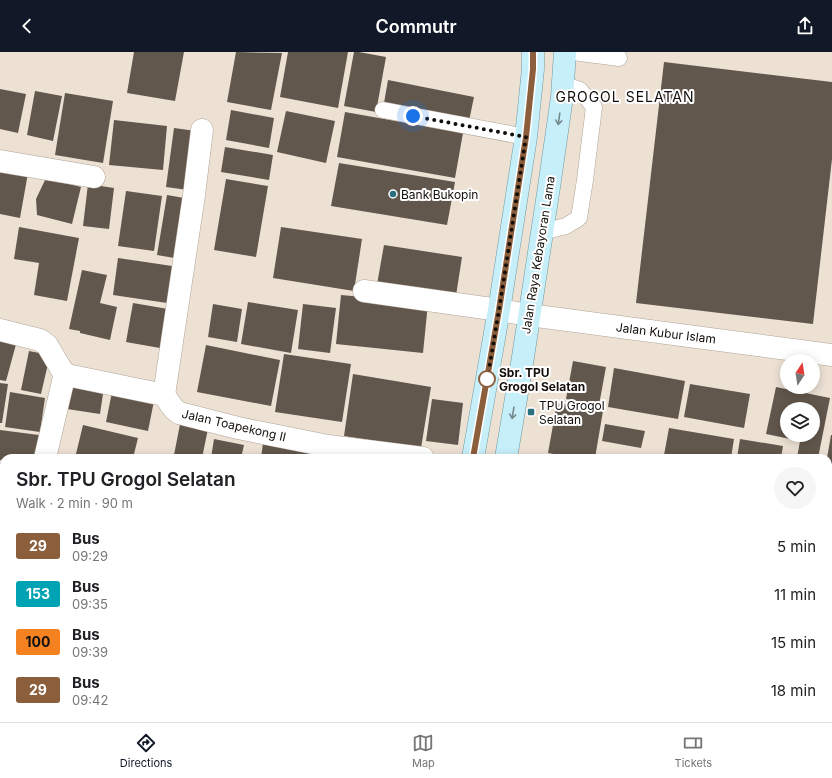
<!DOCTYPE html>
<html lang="en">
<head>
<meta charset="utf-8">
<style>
	:root { --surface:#fff; --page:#f6f6f6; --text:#202124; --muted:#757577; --line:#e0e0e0; --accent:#111827 }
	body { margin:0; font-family:Inter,sans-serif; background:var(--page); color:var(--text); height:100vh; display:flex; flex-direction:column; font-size:15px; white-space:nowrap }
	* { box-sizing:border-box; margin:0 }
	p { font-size:13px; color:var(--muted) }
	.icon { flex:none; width:22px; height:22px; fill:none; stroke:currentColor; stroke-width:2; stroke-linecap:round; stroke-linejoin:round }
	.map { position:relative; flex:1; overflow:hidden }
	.sheet { position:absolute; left:0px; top:402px; width:832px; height:268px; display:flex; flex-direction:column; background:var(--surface); border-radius:12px 12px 0 0; box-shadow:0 2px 10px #0003 }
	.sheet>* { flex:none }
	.badge { padding:0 8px; border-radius:3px; font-size:14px; line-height:26px }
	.needle { width:26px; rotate:12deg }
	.tools { position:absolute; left:780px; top:302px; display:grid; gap:8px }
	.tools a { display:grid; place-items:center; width:40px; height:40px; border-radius:50%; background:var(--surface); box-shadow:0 2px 10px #0003; font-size:20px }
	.you { position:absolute; width:20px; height:20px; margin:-10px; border:3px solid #fff; border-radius:50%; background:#1a73e8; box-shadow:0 0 0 6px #1a73e833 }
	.map>.badge { position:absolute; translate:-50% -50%; box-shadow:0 0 0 2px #fff }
	.round { display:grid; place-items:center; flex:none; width:42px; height:42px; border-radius:21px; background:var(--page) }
	.summary { display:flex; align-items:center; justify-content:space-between; height:68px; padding:0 16px }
	h1 { font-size:19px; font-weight:600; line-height:30px }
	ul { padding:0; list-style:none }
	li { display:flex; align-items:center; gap:12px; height:48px; padding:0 16px }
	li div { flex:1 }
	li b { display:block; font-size:15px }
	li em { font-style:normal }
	li .badge { min-width:44px; font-weight:700; text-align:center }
	header { display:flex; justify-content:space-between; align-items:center; height:52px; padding:0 16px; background:var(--accent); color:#fff; font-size:18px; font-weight:600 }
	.dock { display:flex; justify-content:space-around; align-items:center; height:56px; border-top:1px solid var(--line); background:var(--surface); font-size:11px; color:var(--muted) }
	.dock a { display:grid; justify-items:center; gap:2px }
	.dock .selected { color:var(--accent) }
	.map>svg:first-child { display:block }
	.building { fill:#62574c; fill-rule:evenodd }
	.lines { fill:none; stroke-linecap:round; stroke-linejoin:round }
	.lane-casing { stroke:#b0a498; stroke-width:17 }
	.street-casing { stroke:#b0a498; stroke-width:23 }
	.primary-casing { stroke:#6e99a2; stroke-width:23 }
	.lane { stroke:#fff; stroke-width:16 }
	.street { stroke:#fff; stroke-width:22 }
	.primary { stroke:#c6eff9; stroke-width:22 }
	.oneway { stroke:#758a8d }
	.line-casing { stroke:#fff; stroke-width:9 }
	.line { stroke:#8b5e3c; stroke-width:6 }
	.walk { stroke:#120e09; stroke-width:4; stroke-dasharray:0 7.2 }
	.poi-dot { fill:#2b707f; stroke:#fff; stroke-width:1.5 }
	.stop-dot { fill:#fff; stroke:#8b5e3c; stroke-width:2 }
	.labels { text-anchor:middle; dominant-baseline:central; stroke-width:4; stroke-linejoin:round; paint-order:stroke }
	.poi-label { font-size:12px; fill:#120e09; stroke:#fff; text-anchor:start }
	.street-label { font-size:12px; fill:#120e09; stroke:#fff }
	.stop-label { font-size:12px; font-weight:bold; fill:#120e09; stroke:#fff; text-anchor:start }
	.quarter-label { font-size:14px; letter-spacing:1px; fill:#120e09; stroke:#fff }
</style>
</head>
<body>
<header><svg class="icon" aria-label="back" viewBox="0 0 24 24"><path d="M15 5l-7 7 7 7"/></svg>Commutr<svg class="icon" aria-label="share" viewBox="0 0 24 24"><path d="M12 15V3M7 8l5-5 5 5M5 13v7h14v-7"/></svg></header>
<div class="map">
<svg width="832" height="670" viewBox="0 0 832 670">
	<rect width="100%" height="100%" fill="#ede1d4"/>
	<!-- building -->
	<path class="building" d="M134,0h50l-9,49 -48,-8z
		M236,0l46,1 -11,57 -44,-8z
		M288,0h60l-10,56 -58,-11z
		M354,0h5l27,5 -10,55 -32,-6z
		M664,10l168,20v77l-19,165 -177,-21z
		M388,28l86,17 -5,24 -85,-18z
		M0,37l26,5 -8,39 -18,-4z
		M35,39l27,5 -9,45 -26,-6z
		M65,41l48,8 -10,62 -48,-8z
		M231,58l43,8 -5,30 -43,-8z
		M286,59l49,10 -9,42 -49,-11z
		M345,60l118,21 -8,45 -118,-21z
		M114,68l53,6 -4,44 -54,-5z
		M174,76l22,3 -8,59 -22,-3z
		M225,95l48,8 -4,25 -48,-8z
		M339,111l116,19 -8,43 -116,-19z
		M0,120l28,1 -8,45 -20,-4z
		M46,126l35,9 -9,37 -35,-9 -1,-16z
		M226,127l42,7 -12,71 -42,-7z
		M88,132l26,4 -5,41 -26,-3z
		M126,139l36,5 -8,55 -36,-5z
		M167,143l23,4 -10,60 -23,-4z
		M19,175l60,11 -12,63 -33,-6 5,-32 -25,-4z
		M281,175l81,12 -8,52 -81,-13z
		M384,193l78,12 -7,45 -79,-12z
		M118,206l61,9 -5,37 -61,-9z
		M82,218l25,5 -7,28 17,4 -7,33 -30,-7v-2l-11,-2z
		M341,243l87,8 -5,50 -87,-9z
		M248,250l50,8 -7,43 -50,-9z
		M133,251l35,6 -8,39 -34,-6z
		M213,252l29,5 -5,33 -29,-5z
		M303,252l33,4 -6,45 -32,-4z
		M0,281l18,4 -12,44 -6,-1z
		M206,293l74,15 -9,46 -74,-14z
		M29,299l21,4 -9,39 -20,-4z
		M284,302l67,10 -9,58 -67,-10z
		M573,309l33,6 -7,38 -33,-6z
		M614,316l71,13 -7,38 -70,-12z
		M353,322l78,13 -10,61 -77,-12z
		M71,329l33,6 -4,27 -33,-5z
		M0,331l8,1 -6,39h-2z
		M690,332l60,10 -6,34 -60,-11z
		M113,335l42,9 -7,35 -42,-9z
		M776,335l54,11 -12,60h-21l3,-17 -34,-7zM787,357h26v26h-26z
		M10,340l35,6 -5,34 -35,-5z
		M432,347l31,4 -5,42 -32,-4z
		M557,351l46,8 -8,47h-20l-27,-5z
		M181,367l28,5 -7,34h-12l-16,-3z
		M605,372l40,7 -4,17 -39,-7z
		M83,373l55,13 -5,20h-58z
		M669,376l65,11 -3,19h-53l1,-1 -15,-2z
		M0,378l39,5 -4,23h-31v3l-4,-1z
		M831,383h1v29l-4,-1v-5h-1z
		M214,387l30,6 -3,13h-30z
		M740,387l43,7 -2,12h-44z
		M263,391l66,12 -1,3h-67z
		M0,411h4v37l-4,-1z
		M0,526h4v36l-4,-1z
		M828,541l4,1v24l-4,-1z
		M0,581l4,1v21l-4,-1z
		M3,623h1v24l-4,-1v-8z
		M0,663l4,1v2h11l7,1 -1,3h-21z
		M228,666h73l-1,4h-73z
		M518,666h117l-1,4h-117z
		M646,666h42v4h-43z"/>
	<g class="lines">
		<!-- lane casing -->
		<g class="lane-casing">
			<path id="lane" d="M573,0l46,6
				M383,58l143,27
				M542,180l24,-6 13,-8 6,-38 9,-73 -14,-17 -17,-6
				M410,666l21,4
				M331,670l1,-4"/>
		</g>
		<!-- street casing -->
		<g class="street-casing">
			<path id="street" d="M0,109l94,16
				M364,239l135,19 30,5 303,40
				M0,278l40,10 7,5 16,27 4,3 97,20c6,7 6,12 15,18l59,15 90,18 95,12
				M164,343l30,-200 8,-65
				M45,406l20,-85
				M0,479l4,-7"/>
		</g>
		<!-- primary casing -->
		<g class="primary-casing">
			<path id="primary" d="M473,406l26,-148 27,-173 7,-68v-17
				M506,406l17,-101 26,-170 13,-90 3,-45
				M433,670v-4
				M470,670l1,-4"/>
		</g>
		<!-- lane -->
		<use href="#lane" class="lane"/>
		<!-- street -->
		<use href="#street" class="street"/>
		<!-- primary -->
		<use href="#primary" class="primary"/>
	</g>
	<!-- one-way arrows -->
	<defs><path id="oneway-shaft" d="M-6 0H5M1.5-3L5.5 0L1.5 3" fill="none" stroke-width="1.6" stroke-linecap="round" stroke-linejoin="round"/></defs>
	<g class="oneway">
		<use href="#oneway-shaft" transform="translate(559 67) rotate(98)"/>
		<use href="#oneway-shaft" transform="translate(513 361) rotate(99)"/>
	</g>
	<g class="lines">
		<!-- line casing -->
		<g class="line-casing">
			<path id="line" d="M473,406l26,-148 27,-173 7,-68v-17"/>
		</g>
		<!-- line -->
		<use href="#line" class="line"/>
		<!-- walk -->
		<path class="walk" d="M413,64l113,21 -27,173 -12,71v-2"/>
	</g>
	<!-- markers -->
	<g class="poi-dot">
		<circle cx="393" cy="142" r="4"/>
		<rect x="527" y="356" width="8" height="8" rx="2"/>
	</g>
	<circle class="stop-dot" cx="487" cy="327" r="8"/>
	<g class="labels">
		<!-- poi labels -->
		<g class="poi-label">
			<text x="401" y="142">Bank Bukopin</text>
			<text x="539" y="353">TPU Grogol<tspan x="539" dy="14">Selatan</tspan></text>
		</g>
		<!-- street labels -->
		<g class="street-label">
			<text transform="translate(538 203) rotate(-81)">Jalan Raya Kebayoran Lama</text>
			<text transform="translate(666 281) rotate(7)">Jalan Kubur Islam</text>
			<text transform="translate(234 373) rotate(13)">Jalan Toapekong II</text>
		</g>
		<!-- stop labels -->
		<g class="stop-label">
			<text x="499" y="320">Sbr. TPU<tspan x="499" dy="14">Grogol Selatan</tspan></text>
		</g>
		<!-- quarter labels -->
		<g class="quarter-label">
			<text x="625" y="44">GROGOL SELATAN</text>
		</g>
	</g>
</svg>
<div class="tools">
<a><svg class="needle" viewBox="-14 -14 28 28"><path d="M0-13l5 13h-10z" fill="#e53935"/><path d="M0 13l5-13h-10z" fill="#757577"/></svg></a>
<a><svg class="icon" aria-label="layers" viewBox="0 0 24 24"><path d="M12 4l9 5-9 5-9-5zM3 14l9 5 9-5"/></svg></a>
</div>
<div class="you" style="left:413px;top:64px"></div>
<section class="sheet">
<div class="summary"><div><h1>Sbr. TPU Grogol Selatan</h1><p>Walk · 2 min · 90 m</p></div><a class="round"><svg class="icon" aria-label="heart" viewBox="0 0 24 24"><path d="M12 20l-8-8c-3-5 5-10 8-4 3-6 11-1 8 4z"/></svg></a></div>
<ul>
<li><span class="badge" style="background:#8b5e3c;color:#fff">29</span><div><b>Bus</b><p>09:29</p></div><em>5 min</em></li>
<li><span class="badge" style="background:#00a3b4;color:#fff">153</span><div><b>Bus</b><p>09:35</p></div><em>11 min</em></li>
<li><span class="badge" style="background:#f58220;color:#111">100</span><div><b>Bus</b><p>09:39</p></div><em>15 min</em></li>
<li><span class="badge" style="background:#8b5e3c;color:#fff">29</span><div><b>Bus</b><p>09:42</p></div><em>18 min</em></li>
</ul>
</section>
</div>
<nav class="dock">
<a class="selected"><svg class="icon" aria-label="directions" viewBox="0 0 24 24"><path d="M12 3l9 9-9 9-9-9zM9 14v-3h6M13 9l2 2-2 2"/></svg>Directions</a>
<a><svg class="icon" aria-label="map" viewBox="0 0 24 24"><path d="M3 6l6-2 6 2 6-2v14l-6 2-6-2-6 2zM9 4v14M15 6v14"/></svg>Map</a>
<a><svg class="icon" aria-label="tickets" viewBox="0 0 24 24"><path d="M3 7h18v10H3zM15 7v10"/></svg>Tickets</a>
</nav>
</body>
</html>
